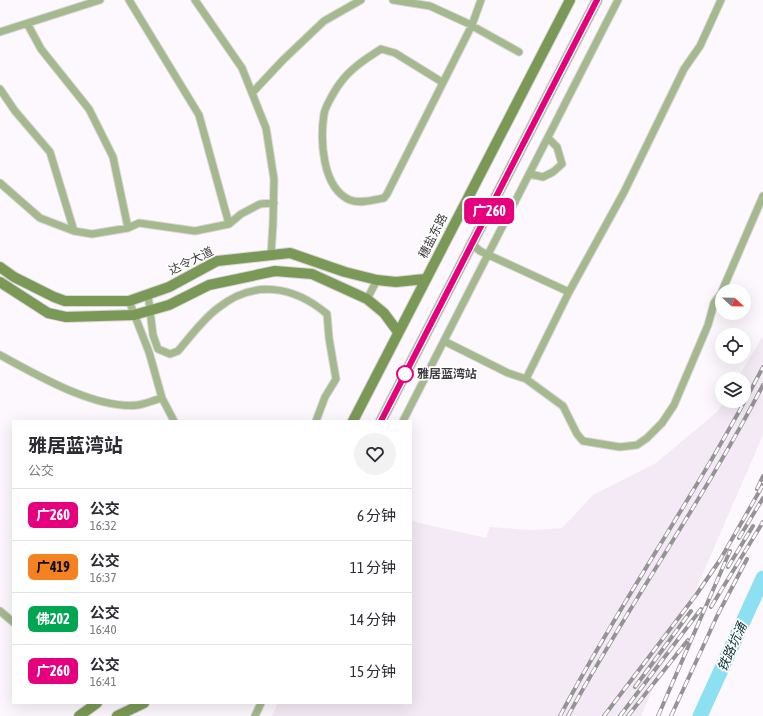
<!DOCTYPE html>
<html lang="zh">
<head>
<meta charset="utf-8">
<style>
	:root { --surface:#fff; --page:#f2f2f3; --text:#2b2b33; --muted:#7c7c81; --line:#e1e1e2 }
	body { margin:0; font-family:"Asap Condensed","Noto Sans SC",sans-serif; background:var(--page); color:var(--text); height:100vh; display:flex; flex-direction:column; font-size:15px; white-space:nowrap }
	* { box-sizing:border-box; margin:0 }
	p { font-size:13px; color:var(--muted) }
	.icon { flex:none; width:22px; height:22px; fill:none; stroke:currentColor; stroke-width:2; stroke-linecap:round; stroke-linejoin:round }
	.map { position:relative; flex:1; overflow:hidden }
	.drawer { position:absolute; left:12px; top:420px; width:400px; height:284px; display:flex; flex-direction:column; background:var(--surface); border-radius:0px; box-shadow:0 4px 16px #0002 }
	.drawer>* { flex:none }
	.badge { padding:0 8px; border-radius:6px; font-size:14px; line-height:26px }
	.needle { width:26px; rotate:112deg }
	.fabs { position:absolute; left:715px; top:284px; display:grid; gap:8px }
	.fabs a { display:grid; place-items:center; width:36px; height:36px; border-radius:50%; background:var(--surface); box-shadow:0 4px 16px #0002; font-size:20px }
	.map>.badge { position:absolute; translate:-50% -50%; box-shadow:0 0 0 2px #fff }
	.round { display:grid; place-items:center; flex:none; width:42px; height:42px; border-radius:21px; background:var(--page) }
	.headline { display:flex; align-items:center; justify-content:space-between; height:68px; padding:0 16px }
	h1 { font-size:19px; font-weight:700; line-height:30px }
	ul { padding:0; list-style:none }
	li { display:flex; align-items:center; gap:12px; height:52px; padding:0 16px; border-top:1px solid var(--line) }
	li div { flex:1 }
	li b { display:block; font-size:15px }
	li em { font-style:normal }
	li .badge { min-width:44px; font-weight:700; text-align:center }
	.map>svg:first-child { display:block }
	.built { fill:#f4eaf5 }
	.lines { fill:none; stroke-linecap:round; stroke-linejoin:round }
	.river { stroke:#8de0f2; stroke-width:15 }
	.street-casing { stroke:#dad6da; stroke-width:9 }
	.secondary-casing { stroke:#dad6da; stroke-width:12 }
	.street { stroke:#a4b98d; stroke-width:7 }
	.secondary { stroke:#7b9956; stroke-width:10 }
	.rail-casing { stroke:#969396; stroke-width:4 }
	.rail { stroke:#fff; stroke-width:2.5; stroke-dasharray:8; stroke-linecap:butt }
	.line-casing { stroke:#fff; stroke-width:9 }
	.line { stroke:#e6007e; stroke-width:6 }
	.stop-dot { fill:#fff; stroke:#e6007e; stroke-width:2 }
	.labels { text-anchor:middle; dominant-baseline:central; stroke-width:3.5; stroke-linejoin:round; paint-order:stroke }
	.street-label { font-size:12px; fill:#3d3b3d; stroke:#fff }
	.stop-label { font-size:12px; font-weight:bold; fill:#3d3b3d; stroke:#fff; text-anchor:start }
	.water-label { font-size:13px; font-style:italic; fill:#073038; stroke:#fff }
</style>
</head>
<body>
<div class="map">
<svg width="763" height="716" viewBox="0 0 763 716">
	<rect width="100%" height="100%" fill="#fdf8fd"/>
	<!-- built -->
	<path class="built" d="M763,336v99l-122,281h-369l6,-13h133v-182l75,17 4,-11 41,3 31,-2 31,-33 63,-32 62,-52 6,-10h20v-22h-7z"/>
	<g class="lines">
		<!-- river -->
		<path class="river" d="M700,716l63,-138"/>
		<!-- street casing -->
		<g class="street-casing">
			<path id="street" d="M129,0l70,115 30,109
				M195,0l47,68 24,60 8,51 -1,45 -2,31
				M393,0l37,6 37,17 52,29
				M28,25l13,24 48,60 24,48 15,71
				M0,32l100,-32
				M442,82l-47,-29 -14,-4c-14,9 -30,19 -40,33 -5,6 -16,25 -17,32 -4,26 -2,74 26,86 10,4 24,0 34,-2l3,-4 85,-169 9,-25
				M0,89l15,22 35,41 24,79
				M252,93l31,-33 41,-39 37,-21
				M530,174l13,3 10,-5 9,-8 -5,-17 -9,-9
				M0,183l40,35 34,13 18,3 36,-6 11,-5 56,8 34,-7 12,-10 19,-10 14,-1
				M472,244l8,7 89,41
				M722,291l41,-95
				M148,294l5,41 5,14 12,5 8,-3c12,-14 25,-32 40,-43 36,-29 76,-22 109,6l2,24 7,41 -11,18 -9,24
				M367,299l10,-19
				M129,301l20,51 13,46 12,23
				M444,341l64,32 18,6 37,27 14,28 6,7 37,6 17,-2 10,-7 15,-15 12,-18 34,-80 6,-22 8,-11
				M0,355c37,20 96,55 138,50 8,-1 16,-5 24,-7
				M526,379l43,-87 55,-100 60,-123 16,-23 21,-46
				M403,421l215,-421
				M0,611l13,11
				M255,716l6,-13"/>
		</g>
		<!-- secondary casing -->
		<g class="secondary-casing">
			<path id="secondary" d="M0,267l14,10 40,20 11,4h64l40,-14 48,-26 73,-8 55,19 32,8 19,2 29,-3
				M0,282l48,31 18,4 68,-2 35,-10 40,-20 66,-14 37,3 55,25 17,14 14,19
				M353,421l217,-421
				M381,421l216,-421
				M79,716l18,-13
				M117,716l27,-13"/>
		</g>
		<!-- street -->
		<use href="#street" class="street"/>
		<!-- secondary -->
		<use href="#secondary" class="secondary"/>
		<!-- rail casing -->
		<g class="rail-casing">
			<path id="rail" d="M757,489l6,-13
				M739,538l24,-40
				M728,567l25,-41
				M711,607l52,-85
				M635,687l56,-76
				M560,716c63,-119 141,-229 203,-349
				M568,716c61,-112 136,-217 195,-331
				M604,716l92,-121 24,-35 43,-75
				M620,716l81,-107
				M628,716l60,-76
				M658,716l72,-165
				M671,716l47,-102 29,-55"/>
		</g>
		<!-- rail -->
		<use href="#rail" class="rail"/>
	</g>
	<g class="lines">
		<!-- line casing -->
		<g class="line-casing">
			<path id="line" d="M381,421l216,-421"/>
		</g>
		<!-- line -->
		<use href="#line" class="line"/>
	</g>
	<!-- markers -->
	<circle class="stop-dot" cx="405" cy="374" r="8"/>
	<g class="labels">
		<!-- street labels -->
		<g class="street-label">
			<text transform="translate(433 236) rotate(-63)">穗盐东路</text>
			<text transform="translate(191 261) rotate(-26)">达令大道</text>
		</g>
		<!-- stop labels -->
		<g class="stop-label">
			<text x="417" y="374">雅居蓝湾站</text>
		</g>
		<!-- water labels -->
		<g class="water-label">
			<text transform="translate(732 647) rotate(-66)">铁路坑涌</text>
		</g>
	</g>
</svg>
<div class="fabs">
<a><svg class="needle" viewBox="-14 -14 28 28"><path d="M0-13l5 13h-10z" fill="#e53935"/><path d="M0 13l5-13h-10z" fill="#7c7c81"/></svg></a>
<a><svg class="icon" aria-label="locate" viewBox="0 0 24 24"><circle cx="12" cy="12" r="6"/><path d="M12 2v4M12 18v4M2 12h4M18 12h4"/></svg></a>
<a><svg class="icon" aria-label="layers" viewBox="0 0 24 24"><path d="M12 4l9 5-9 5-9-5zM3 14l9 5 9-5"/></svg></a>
</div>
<b class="badge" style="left:489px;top:211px;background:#e6007e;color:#fff">广260</b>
<section class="drawer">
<div class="headline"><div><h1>雅居蓝湾站</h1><p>公交</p></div><a class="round"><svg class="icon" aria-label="heart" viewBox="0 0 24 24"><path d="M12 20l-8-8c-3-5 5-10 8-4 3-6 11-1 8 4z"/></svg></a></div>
<ul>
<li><span class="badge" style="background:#e6007e;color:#fff">广260</span><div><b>公交</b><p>16:32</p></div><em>6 分钟</em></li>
<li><span class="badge" style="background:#f58220;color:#111">广419</span><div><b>公交</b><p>16:37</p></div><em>11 分钟</em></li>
<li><span class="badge" style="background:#00a651;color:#fff">佛202</span><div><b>公交</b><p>16:40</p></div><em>14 分钟</em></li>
<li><span class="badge" style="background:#e6007e;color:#fff">广260</span><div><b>公交</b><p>16:41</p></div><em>15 分钟</em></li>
</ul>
</section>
</div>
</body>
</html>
